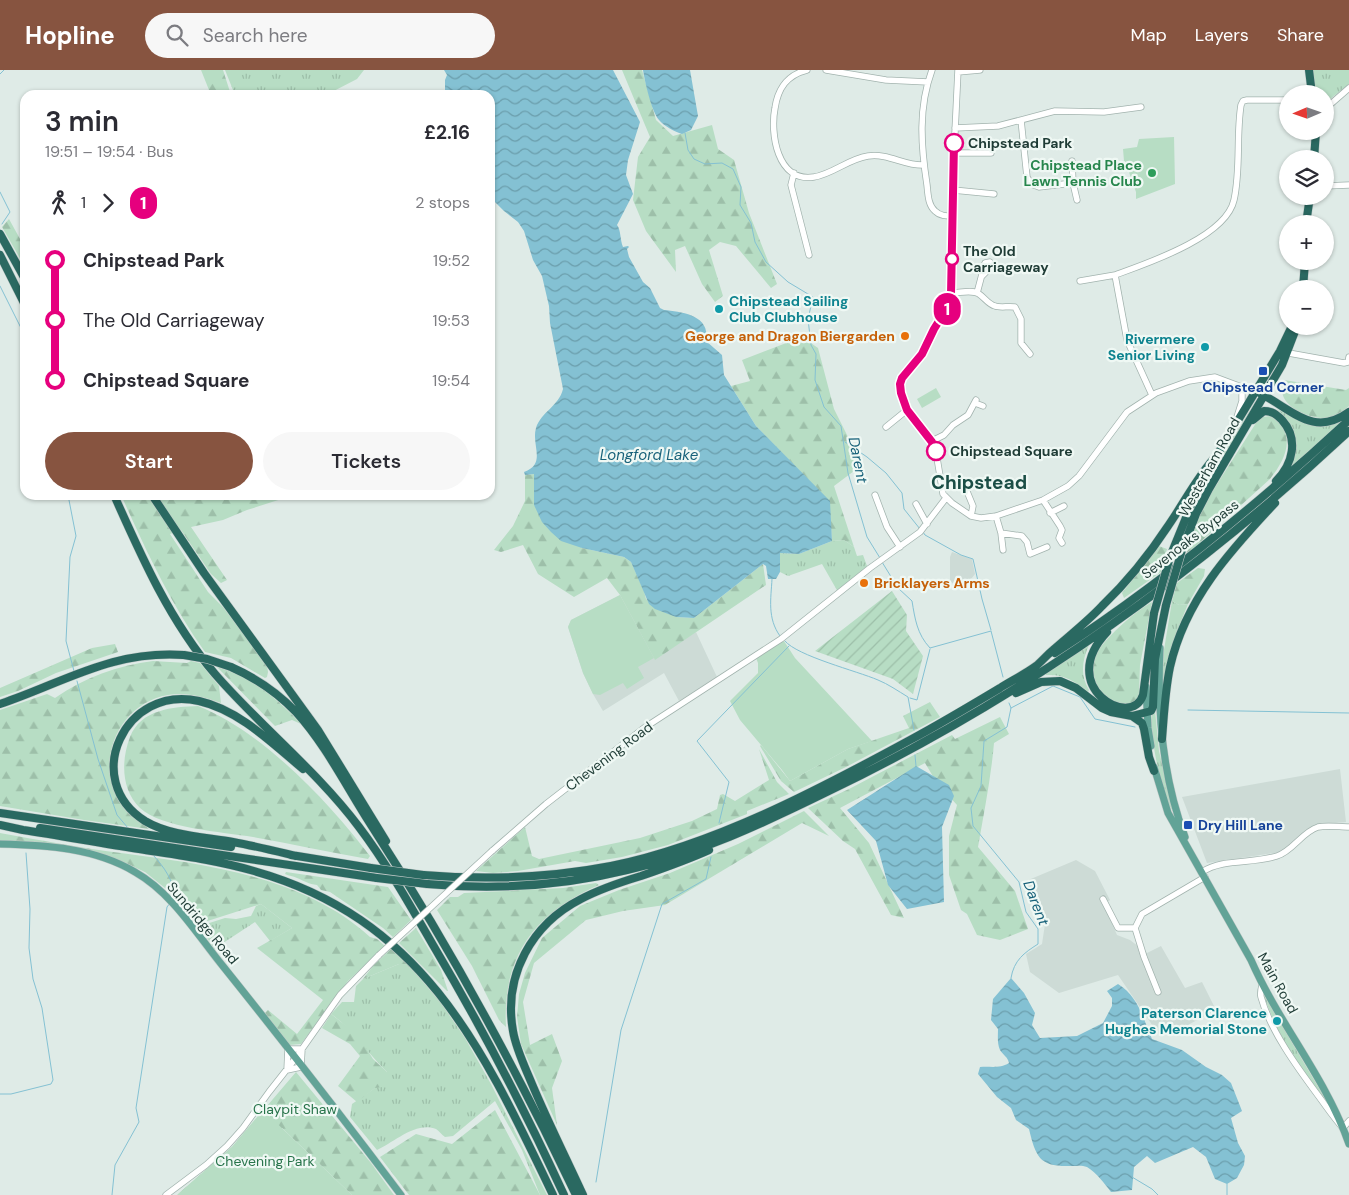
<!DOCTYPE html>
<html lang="en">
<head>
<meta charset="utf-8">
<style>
	:root { --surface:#fff; --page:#f7f7f7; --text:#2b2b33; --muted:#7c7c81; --accent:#875440 }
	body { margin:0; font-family:"DM Sans",sans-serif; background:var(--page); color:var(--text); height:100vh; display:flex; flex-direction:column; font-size:19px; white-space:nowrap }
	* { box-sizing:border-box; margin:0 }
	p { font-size:16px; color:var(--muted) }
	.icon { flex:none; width:28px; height:28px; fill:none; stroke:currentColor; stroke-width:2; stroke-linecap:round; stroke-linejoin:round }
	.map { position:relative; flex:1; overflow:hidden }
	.panel { position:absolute; left:20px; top:20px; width:475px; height:410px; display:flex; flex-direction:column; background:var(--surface); border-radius:15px; box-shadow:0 1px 4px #0004 }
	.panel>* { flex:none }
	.badge { padding:0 10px; border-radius:16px; font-size:18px; line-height:32px }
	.needle { width:32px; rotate:268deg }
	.fabs { position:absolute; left:1279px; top:15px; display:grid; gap:10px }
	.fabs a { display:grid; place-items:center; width:55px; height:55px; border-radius:50%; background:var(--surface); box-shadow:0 1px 4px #0004; font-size:25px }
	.map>.badge { position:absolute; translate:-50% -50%; box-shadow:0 0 0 2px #fff }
	.legs { display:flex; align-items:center; gap:8px; height:55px; padding:0 25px; font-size:16px }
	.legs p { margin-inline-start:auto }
	.overview { display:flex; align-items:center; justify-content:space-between; height:85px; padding:0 25px }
	h1 { font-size:28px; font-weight:600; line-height:38px }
	.button { display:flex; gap:10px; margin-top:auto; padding:10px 25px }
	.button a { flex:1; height:58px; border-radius:30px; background:var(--accent); color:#fff; font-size:20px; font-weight:600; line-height:58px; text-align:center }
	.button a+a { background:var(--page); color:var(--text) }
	ul { padding:0 25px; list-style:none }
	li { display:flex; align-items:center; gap:18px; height:60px; font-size:19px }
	li i { display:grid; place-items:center; width:8px; height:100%; margin:0 6px; background:currentColor }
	li i::after { content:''; width:12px; height:12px; margin:-6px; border:4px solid; border-radius:50%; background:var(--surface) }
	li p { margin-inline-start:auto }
	li:first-child i { background:linear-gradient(#0000 50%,currentColor 0) }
	li:last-child i { background:linear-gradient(currentColor 50%,#0000 0) }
	header { display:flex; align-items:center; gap:30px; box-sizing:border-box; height:70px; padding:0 25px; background:var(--accent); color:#fff }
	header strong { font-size:24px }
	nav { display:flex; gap:28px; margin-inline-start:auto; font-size:18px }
	.search { width:350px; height:45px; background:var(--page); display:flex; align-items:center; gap:12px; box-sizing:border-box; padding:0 18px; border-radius:28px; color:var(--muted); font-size:19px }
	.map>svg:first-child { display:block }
	.built { fill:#cddbd6 }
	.grass { fill:url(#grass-tufts) }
	.forest { fill:url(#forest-firs) }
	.park { fill:#b7ddc4 }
	.garden { fill:url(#garden-furrows) }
	.water { fill:url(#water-waves) }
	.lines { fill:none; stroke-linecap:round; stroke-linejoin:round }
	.stream { stroke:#84c1d3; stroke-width:1 }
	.minor-casing { stroke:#a2b3ae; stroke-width:7 }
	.major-casing { stroke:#c0c8c7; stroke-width:8 }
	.highway-casing { stroke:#c0c8c7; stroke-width:9 }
	.minor { stroke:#fff; stroke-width:5.5 }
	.major { stroke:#62a397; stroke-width:7 }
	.highway { stroke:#2a6961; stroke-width:8 }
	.minor-bridge-casing { stroke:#a2b3ae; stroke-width:7; stroke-linecap:butt }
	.highway-bridge-casing { stroke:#c0c8c7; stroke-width:9; stroke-linecap:butt }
	.minor-bridge { stroke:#fff; stroke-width:5.5 }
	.highway-bridge { stroke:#2a6961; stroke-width:8 }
	.line-1-casing { stroke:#fff; stroke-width:11 }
	.line-1 { stroke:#e6007e; stroke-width:8 }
	.stop-1-dot { fill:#fff; stroke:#e6007e; stroke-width:2.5 }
	.leisure-dot { fill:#2e9e5b; stroke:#eff8f4; stroke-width:2 }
	.culture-dot { fill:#0f9aa8; stroke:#eff8f4; stroke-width:2 }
	.food-dot { fill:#e8710a; stroke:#eff8f4; stroke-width:2 }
	.transit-dot { fill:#1a4fb4; stroke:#eff8f4; stroke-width:2 }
	.labels { text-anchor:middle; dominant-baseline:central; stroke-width:4.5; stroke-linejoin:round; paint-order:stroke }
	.stop-label { font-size:14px; font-weight:bold; fill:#1f3c36; stroke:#eff8f4; text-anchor:start }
	.leisure-label { font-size:14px; font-weight:bold; fill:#27864d; stroke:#eff8f4; text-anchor:end }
	.culture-label { font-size:14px; font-weight:bold; fill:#0d838f; stroke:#eff8f4; text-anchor:end }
	.food-label { font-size:14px; font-weight:bold; fill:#c56008; stroke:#eff8f4; text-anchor:end }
	.transit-label { font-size:14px; font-weight:bold; fill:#164399; stroke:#eff8f4 }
	.street-label { font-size:14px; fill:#1f3c36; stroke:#eff8f4 }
	.park-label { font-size:14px; fill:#28744b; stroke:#eff8f4 }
	.water-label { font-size:15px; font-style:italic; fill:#18627a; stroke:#eff8f4 }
	.district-label { font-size:19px; font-weight:bold; fill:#1b4e46; stroke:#eff8f4 }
</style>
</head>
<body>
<header>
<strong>Hopline</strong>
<div class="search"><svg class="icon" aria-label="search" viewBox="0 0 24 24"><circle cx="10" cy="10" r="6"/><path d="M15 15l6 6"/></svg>Search here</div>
<nav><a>Map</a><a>Layers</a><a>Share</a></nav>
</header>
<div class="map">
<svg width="1349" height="1125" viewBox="0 0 1349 1125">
	<defs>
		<pattern id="grass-tufts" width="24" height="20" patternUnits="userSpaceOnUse" patternTransform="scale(1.25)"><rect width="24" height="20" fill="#b7ddc4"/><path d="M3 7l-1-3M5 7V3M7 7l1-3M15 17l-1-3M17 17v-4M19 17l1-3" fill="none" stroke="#9dbfa9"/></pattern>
		<pattern id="forest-firs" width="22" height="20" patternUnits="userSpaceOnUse" patternTransform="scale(1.25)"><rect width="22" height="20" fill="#b7ddc4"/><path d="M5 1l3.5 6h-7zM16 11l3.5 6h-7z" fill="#9dbfa9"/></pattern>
		<pattern id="garden-furrows" width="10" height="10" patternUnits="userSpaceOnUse" patternTransform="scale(1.25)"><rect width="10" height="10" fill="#b7ddc4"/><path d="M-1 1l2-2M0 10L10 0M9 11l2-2" fill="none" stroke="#9dbfa9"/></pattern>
		<pattern id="water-waves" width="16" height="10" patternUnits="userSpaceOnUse" patternTransform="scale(1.25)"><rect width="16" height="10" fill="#84c1d3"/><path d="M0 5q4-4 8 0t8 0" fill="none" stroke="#6b9eac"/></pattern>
	</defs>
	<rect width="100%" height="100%" fill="#dfebe7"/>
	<!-- built -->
	<path class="built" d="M952,482l20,7 3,15 -11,14 -14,-6v-25z
		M620,525l35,64 41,-27 21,45 -38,24 -15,-28 -61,38 -10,-17 -10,-21 -15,-46 3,-7z
		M1340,699l6,53 -32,3 -33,27 -74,11 -25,-66z
		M1076,790l19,11 15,29 -6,5 13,30 13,5 17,13 14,-7 24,42 17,-6 14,28 -45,24 -12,1 -41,-60 -59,18 -29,-21 -4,-18 16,-10 3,-20 -19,-43z"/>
	<!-- grass -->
	<path class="grass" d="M225,0h139l-7,9 -31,16h-91z
		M1312,0h37v14l-24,19v-9h-10z
		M1255,332l2,1 -78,145 -3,2 24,-59z
		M1277,339c26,14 40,24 69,10l-59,52c13,-27 11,-41 -10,-62z
		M844,470l10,7 3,9 6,-1 4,11 -29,26 -16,-28 -34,12 -8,-4v-19l19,1 33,-13z
		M1172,531l7,4 9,-1c-11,27 -22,53 -25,83l-1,-25z
		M1089,575c-7,16 -9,30 0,45l-1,2c-13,-11 -24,-18 -42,-17v-2z
		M1155,640l4,41 15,61c-12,-11 -23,-74 -23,-92 0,-4 2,-7 4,-10z
		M261,834l31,24 -22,13 -15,-19 -41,27 -14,-23 25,-8 11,1 15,-3 5,-10z
		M399,894h9l33,39 24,35 26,46 56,111h-7l-18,-45 -27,-49 -42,35 -8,1c-3,-2 -6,-6 -9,-8 -20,-8 -43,14 -59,21l-27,-33 2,-13 23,-16 12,-16c-19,-18 -34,-43 -56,-58l11,-12h12l2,-16 7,-7z
		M1262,922l64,108 -2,2 -35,-52 -14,-26z"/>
	<!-- forest -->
	<path class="forest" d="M201,0h22l8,25h-20z
		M622,0h20l14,50 17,16 39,-11 6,24 16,11 15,53 28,71 -6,4 -35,-42 -16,-4 -11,8 14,46 -8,6 -13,-18 -17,-38 -10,4 1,22 -30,-41 -13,-31 5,-43 12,-20z
		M9,149l16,29v19l-23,-40z
		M802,267l16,11 16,61 28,56 -28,21 20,61 -10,-7 -12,1 -3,-40 -73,-75 -25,-40 19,-5 -8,-21z
		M1284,310l62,10 3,-2v18c-6,5 -13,11 -21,12 -16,1 -43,-8 -46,-26 0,-3 1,-8 2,-12z
		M1270,346c28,17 16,43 0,63l-84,76 10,-32 14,-28 46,-72 7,-6z
		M534,404v31l48,43 42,9 7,5 13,29 2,8 30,18 18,1 69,-54 3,21 -111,75 -35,-65 -13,-17 -33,19 -36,-23 -15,-29 -22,7 -7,-2 19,-24 12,-25v-26z
		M121,425h173l-47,15 -24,10 -32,7 36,53 -6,3 -10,-9 -30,-44 -11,4 38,58 15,15 44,58 1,7 -1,5 -2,1 -34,-20 -26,-6c-35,-49 -59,-102 -84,-157z
		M1159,476l8,3 -6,23 -37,26 -2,-5z
		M1198,498l7,1 -1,7 -16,28 -9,1 -7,-4 5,-18z
		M1152,532l-12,63 -1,29 -4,8c-23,7 -41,-11 -42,-33 0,-4 -1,-7 1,-11 10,-20 39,-45 58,-56z
		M115,574l3,8 -62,21 -38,18 -18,6v-9l92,-40z
		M153,591l34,2 4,-2 9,2 19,23 2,17c-17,-6 -35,-11 -53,-8 -43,7 -69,54 -54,94 4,12 13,24 23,31 4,3 8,5 12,9l-65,-9 -84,-14v-96l47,-16 8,4c29,-20 63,-33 98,-37z
		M217,597c35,10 60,31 84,57l-9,-4 -17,6z
		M930,632l10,15 -94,50 -52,25 -13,-11 -21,-35 1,-1 29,36 58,-32 61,-21 -6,-12z
		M198,636c64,25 131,96 172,150l-2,3c-38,-7 -77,-15 -115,-22 -30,-5 -92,-9 -113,-29 -19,-18 -19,-48 -10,-71 11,-28 43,-30 68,-31z
		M1000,647l9,17 -15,9c-3,35 -10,69 -16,104l37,44 13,38 -28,11 -23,-5 -10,-21 -6,-4 -12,-35v-39l8,-31 -20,-22 -12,-20 -85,45 29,35 35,75 -13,-3 -36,-66 -12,-8 -35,-33 41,-19 103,-54 3,4z
		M759,679l18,33 12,12 -42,17v3l-79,31 -46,12 -36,6 -11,-2 -57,10 -25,2 -17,-2 49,-44 7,29 7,3 101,-21 52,-17 25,-12 3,-14 3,-1 12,7 34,-21z
		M804,741l25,25 -27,-13 -137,82 -42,6 -37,9 -52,43 -11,39 7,43 22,-11 10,27 -10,27 5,37 -36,-81 -4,-27 2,-23 6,-21 17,-35 38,-32 39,-16 51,-17 68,-29z
		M0,763c40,7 80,15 121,20 84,11 184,24 249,84l7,2 8,7 -37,35 -47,63 -12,1 -25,-31 4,-4 29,24 26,-34 -66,-52 35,-20 -31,-24 -66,21 -25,-33 -25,-20 -26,-12 -119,-20z
		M286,802l102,15 23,33 -18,17 -10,-9 -53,-36 -9,-2 -4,-5c-8,-1 -13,-4 -20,-7 -4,-2 -8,-2 -12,-4z
		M596,813l3,2c-64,28 -97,71 -93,142l-7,-7 -27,-54 -35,-56 13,-13h8l6,-4 99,-5z
		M416,858l25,42 7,21h-1l-48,-48z
		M391,879l17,15h-9l-36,15 10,-13z
		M331,944l27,21 15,24 14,13 -1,11 -3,4 -8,1 -18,14 -19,-16 22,-30 -10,-12 -28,-16z
		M296,1002l75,91 23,32h-42l-70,-67 -105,67 55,-48z
		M495,1040l45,85h-131l-29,-38 36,-23 36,10z"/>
	<!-- park -->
	<path class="park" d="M1174,66l1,48 -39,15v-7l-11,-31h-1l-1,-12 14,-2 2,-8 35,-2z
		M936,318l5,9 -19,11 -5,-9z
		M620,525l34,63 -16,9 6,11 -17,11 -4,-6 -23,12 -7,-1 -10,-21 -15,-46 3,-7z
		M784,571l11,17 77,83 -24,8 -58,32 -8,-11 -42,-50 -10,-19 28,-28v-10l-2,-5z
		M263,1040l89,85h-175l55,-48z"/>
	<!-- garden -->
	<path class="garden" d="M892,521l15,24 -1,16 17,25 -10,38 -20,-15 -78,-28z"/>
	<!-- water -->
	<path class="water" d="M444,0h169l27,52 -12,38 -2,15 7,19 -16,31c4,5 3,15 6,22l5,-1 1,1 -2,2 2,8 14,25 7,6 10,20 4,2c18,2 47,5 42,31l16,14 2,20 32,51 74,75 2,40 -33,13 -19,-1v19l-4,7h-8l-2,-13 -3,-2 -69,54 -18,-1 -21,-8 -6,-5 -18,-42 -7,-5 -42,-9 -21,-7 -10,-9 -9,-10 -8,-17v-31l-9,1 -1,-3c23,-8 7,-27 12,-44 5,-16 23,-22 27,-39l-13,-66 -1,-17 -7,-30 -9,-16 -9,-29 -6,-9 -14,-11 -14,-14v-102h-45v-15l2,-5z
		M643,0h47l8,46 -7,14 -9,4c-7,-2 -18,-8 -23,-14 -8,-10 -14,-38 -16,-50z
		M916,696l33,19 5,11 -12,31 2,75 -37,7 -19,-24 -12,-44 -29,-31z
		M1011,908l13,15 11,20 -3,12 8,13 37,-2 26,-13 9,-17v-8l-5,-7 11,-7c20,12 25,34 34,55l30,11 24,17 16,8 9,8 11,28 -11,7 7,25 7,13 -1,9 -7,13 -10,6 -12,-5 -9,-22 -13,-10 -38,16 -8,-7 -13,11 -2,23 -21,2c-7,-9 -14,-19 -24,-25 -5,-2 -11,-1 -16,-1 -31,1 -35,-8 -42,-37l-13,-9 -5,-12 -14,-11 -19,-23 2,-7c11,-1 19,2 29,-4 -1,-6 -6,-8 -9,-13 -3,-7 -2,-14 -2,-21l-7,-9 2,-21z"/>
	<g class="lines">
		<!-- stream -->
		<path class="stream" d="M0,4l4,-4
			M685,63l3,17 6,9 11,5 17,-1 11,6 8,18 -1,18 11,18 4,19 11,20 22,20 25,15 -5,22 3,26 5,9 -1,26 9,27 17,19 7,47 19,64 13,21
			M0,122l10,20 -8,12
			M0,216l25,50
			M845,372l22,15 19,16 16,20 2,16 16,20
			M68,425l8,41 -6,21 -4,84 8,30
			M923,462l2,3 36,20 12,4 9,40 9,31
			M882,492l16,26 14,13c3,18 5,33 18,47l61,-17 12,46
			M772,509c-1,20 -5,39 8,57
			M785,571c12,15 72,30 93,39 10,4 20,11 30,17l6,33
			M77,611l21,78 19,56 11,13
			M910,628l7,2 13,-51
			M1009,633l2,5 -4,19 -23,14 -3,45 -10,22 2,18 46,56 7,30 12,17v15c-14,9 -24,16 -27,34
			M1011,638l42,-22 27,11 15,22 40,8
			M1188,640l161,3
			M915,685l1,11
			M719,753l10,-41 -32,-41 92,-95
			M153,785c12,13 19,24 23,42l-3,3
			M0,1024h11l40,-10 2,-4 -11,-72 -9,-29 -4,-31 1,-39 -4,-56
			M1132,1107l20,12 6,6
			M596,1112l25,-152 41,-126 44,-25 5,-22
			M1227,1114v11
			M112,1125l3,-30 24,-43 -3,-14 31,-201 3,-4"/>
		<!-- minor casing -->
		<g class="minor-casing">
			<path id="minor" d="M807,0c-20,5 -29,18 -32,38 -5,25 2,75 39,69 19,-3 34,-18 54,-21 21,-3 36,10 56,9
				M826,0l60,10 42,2
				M932,0c-14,38 -11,76 -5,115 1,9 1,20 8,26 5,5 11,5 18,5
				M958,0l-4,83 -3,140 -2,12 -15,24 -12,25 -20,24 -2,11 7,21 25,31 5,17 6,36 9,9 19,13 10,2 15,-2 47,-16 25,-14 11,-10 48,-64 29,-19 33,-12 26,-4 40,15
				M958,2l22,-2
				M1325,39l24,-21
				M1021,50l6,57 4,7 8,3 34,-4
				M955,58l43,-2 57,-15 49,1 37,-5
				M954,83h37
				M1072,91l1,22 4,17
				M794,103l-3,12 18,70
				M1325,116l24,-1
				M953,120l41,4
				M1080,211l35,-6
				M951,223c9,0 21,-4 28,1 6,4 9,10 16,12 5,2 13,0 20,1l6,12v24l9,11
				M977,223l8,-30 5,-1 2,4 -10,10
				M1283,282l61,11 4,-1 1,-5
				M1152,325l-25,-55 -12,-65c33,-12 111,-38 119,-75 7,-31 2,-64 7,-95l2,-4 4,-1h41
				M975,333l8,3
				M1237,347l5,-16v-13
				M886,357l21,-17
				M932,371l12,-6 9,-10 15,-10 8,-15
				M966,419l7,17 -2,10
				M875,425l12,32 13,20
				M1043,430l17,26 2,4 -3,8 3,5
				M916,434l11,20
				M1050,443l14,-7
				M996,446l5,17 21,3 5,6 3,12 17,-7
				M1001,463l2,17
				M492,781l54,-47 98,-76 137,-89 89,-71 50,-36 26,-34
				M1202,802c21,-14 52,-8 75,-16 16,-5 25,-24 41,-29 9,-2 22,0 31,0
				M1103,829l15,29h17
				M1262,915c-1,4 -2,8 -1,12 9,33 36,70 56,97 9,12 16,23 26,34l6,-7
				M1158,922l-14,-35 -9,-29 7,-14 63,-37
				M288,979h14l-1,18 -14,3z
				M166,1125l40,-30 21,-19 16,-18 26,-36 26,-33 45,-64 39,-40"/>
		</g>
		<!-- major casing -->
		<g class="major-casing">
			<path id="major" d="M1160,578c-3,64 2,128 25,189
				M1146,617l2,41 3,18
				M1154,697l14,46 83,147c28,64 75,118 98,184
				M0,774c46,1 95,4 135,28 37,21 61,61 87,93 61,76 121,153 179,230"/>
		</g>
		<!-- highway casing -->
		<g class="highway-casing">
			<path id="highway" d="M1309,0l3,24
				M1314,89l2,-28
				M1306,154l4,-28
				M0,164l25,45
				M0,185l25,50
				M1303,219l2,-28
				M1261,324c31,15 52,44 88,18
				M1253,350l11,-9c8,0 12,3 18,9 17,19 11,44 -6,61
				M1214,390l66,-109 12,-25
				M114,425c28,63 56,126 101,179 46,53 102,97 144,153 28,37 51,78 74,118 48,81 92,165 131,250
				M152,425l52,78 114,157 68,111
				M1182,480l14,-36 13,-25 73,-124 15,-39
				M1170,487l24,-59 8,-17
				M1107,562c-52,55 25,98 36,63l11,-82
				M1055,583c105,-68 202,-148 294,-233
				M231,597c25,11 46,25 65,45 31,34 52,78 77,116 76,118 143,240 203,367
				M1016,623l25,-11 19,-1 16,7 26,20 9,4 21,4 19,-5 2,-4 2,-48 11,-54
				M0,634c65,-22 112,-54 184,-49
				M1132,646l10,7 2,6 5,28 5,14
				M1162,669c2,-24 3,-48 8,-72 15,-67 60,-116 105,-164
				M0,743l231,34
				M0,755l23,5c39,6 77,13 116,19 38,6 77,11 115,22 170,48 229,178 299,324
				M40,758l337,50
				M291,785l80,13
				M296,786c-21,-5 -41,-10 -63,-14 -28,-5 -63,-6 -88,-21 -65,-41 -20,-137 54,-120 40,9 73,42 104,68
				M423,805c63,5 126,3 188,-9 103,-21 207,-76 299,-126 30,-16 60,-34 90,-52 11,-7 25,-14 36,-22 6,-5 11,-11 17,-16 17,-15 34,-28 49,-44 25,-24 47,-51 66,-80 16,-23 29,-49 48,-70
				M427,814c67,6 135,2 200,-14 71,-16 137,-47 202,-79 191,-92 365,-215 520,-360
				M583,1125c-17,-37 -35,-73 -51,-111 -7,-17 -16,-35 -19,-53 -10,-56 19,-107 68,-132 19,-10 40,-17 60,-23 23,-8 46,-16 68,-26"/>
		</g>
		<!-- minor -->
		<use href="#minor" class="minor"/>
		<!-- major -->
		<use href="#major" class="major"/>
		<!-- highway -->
		<use href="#highway" class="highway"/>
		<!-- minor-bridge casing -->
		<g class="minor-bridge-casing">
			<path id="minor-bridge" d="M379,885l113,-104"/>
		</g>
		<!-- highway-bridge casing -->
		<g class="highway-bridge-casing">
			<path id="highway-bridge" d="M1166,535l16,-55
				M1154,543l16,-56
				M184,585l23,4 24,8
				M371,798l52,7
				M377,808l50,6"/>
		</g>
		<!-- minor-bridge -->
		<use href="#minor-bridge" class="minor-bridge"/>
		<!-- highway-bridge -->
		<use href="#highway-bridge" class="highway-bridge"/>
	</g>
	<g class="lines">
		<!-- line-1 casing -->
		<g class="line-1-casing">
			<path id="line-1" d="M936,381l-4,-9 -25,-32 -6,-17 -1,-9 2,-6 20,-24 12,-25 15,-24 2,-11 3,-151"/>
		</g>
		<!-- line-1 -->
		<use href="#line-1" class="line-1"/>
	</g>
	<!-- markers -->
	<g class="stop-1-dot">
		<circle cx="954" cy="73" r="9"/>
		<circle cx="952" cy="189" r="6"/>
		<circle cx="936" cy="381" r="9"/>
	</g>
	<circle class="leisure-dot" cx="1152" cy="103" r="5"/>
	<g class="culture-dot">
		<circle cx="719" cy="239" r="5"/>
		<circle cx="1205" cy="277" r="5"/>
		<circle cx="1277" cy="951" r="5"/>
	</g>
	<g class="food-dot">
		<circle cx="905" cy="266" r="5"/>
		<circle cx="864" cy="513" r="5"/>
	</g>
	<g class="transit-dot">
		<rect x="1258" y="296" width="10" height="10" rx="2.5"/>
		<rect x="1183" y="750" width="10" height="10" rx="2.5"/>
	</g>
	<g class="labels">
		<!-- stop labels -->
		<g class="stop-label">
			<text x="968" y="73">Chipstead Park</text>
			<text x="963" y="181">The Old<tspan x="963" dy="16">Carriageway</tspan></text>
			<text x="950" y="381">Chipstead Square</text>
		</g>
		<!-- leisure labels -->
		<g class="leisure-label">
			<text x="1142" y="95">Chipstead Place<tspan x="1142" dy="16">Lawn Tennis Club</tspan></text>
		</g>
		<!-- culture labels -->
		<g class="culture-label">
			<text x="729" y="231" text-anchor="start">Chipstead Sailing<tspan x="729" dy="16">Club Clubhouse</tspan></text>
			<text x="1195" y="269">Rivermere<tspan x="1195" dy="16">Senior Living</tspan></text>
			<text x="1267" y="943">Paterson Clarence<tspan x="1267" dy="16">Hughes Memorial Stone</tspan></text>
		</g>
		<!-- food labels -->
		<g class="food-label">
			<text x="895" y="266">George and Dragon Biergarden</text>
			<text x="874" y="513" text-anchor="start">Bricklayers Arms</text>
		</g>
		<!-- transit labels -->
		<g class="transit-label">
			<text x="1263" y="317">Chipstead Corner</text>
			<text x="1198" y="755" text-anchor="start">Dry Hill Lane</text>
		</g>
		<!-- street labels -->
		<g class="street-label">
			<text transform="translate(1209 397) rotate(-61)">Westerham Road</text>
			<text transform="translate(1190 469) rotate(-38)">Sevenoaks Bypass</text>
			<text transform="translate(609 686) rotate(-37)">Chevening Road</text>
			<text transform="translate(203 853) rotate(50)">Sundridge Road</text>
			<text transform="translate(1278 913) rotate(61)">Main Road</text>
		</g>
		<!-- park labels -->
		<g class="park-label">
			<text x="295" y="1039">Claypit Shaw</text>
			<text x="265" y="1091">Chevening Park</text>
		</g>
		<!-- water labels -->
		<g class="water-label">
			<text x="649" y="385">Longford Lake</text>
			<text transform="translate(858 390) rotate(79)">Darent</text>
			<text transform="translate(1036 833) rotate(69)">Darent</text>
		</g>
		<!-- district labels -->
		<g class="district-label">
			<text x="979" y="412">Chipstead</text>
		</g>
	</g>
</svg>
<div class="fabs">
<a><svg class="needle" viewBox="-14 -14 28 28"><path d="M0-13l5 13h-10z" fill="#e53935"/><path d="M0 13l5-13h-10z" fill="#7c7c81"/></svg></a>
<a><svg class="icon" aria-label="layers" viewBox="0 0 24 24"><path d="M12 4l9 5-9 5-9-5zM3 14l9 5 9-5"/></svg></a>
<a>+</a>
<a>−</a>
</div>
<b class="badge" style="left:947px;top:239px;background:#e6007e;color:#fff">1</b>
<section class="panel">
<div class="overview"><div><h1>3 min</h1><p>19:51 – 19:54 · Bus</p></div><b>£2.16</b></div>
<div class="legs"><svg class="icon" aria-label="walk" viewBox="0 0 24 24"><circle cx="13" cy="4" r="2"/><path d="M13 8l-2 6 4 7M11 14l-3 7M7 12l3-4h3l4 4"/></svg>1<svg class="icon" aria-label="forward" viewBox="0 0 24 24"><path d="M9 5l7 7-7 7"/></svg><b class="badge" style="background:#e6007e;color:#fff">1</b><p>2 stops</p></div>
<ul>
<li><i style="color:#e6007e"></i><b>Chipstead Park</b><p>19:52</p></li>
<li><i style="color:#e6007e"></i><span>The Old Carriageway</span><p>19:53</p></li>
<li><i style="color:#e6007e"></i><b>Chipstead Square</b><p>19:54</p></li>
</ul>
<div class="button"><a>Start</a><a>Tickets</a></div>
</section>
</div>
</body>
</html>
